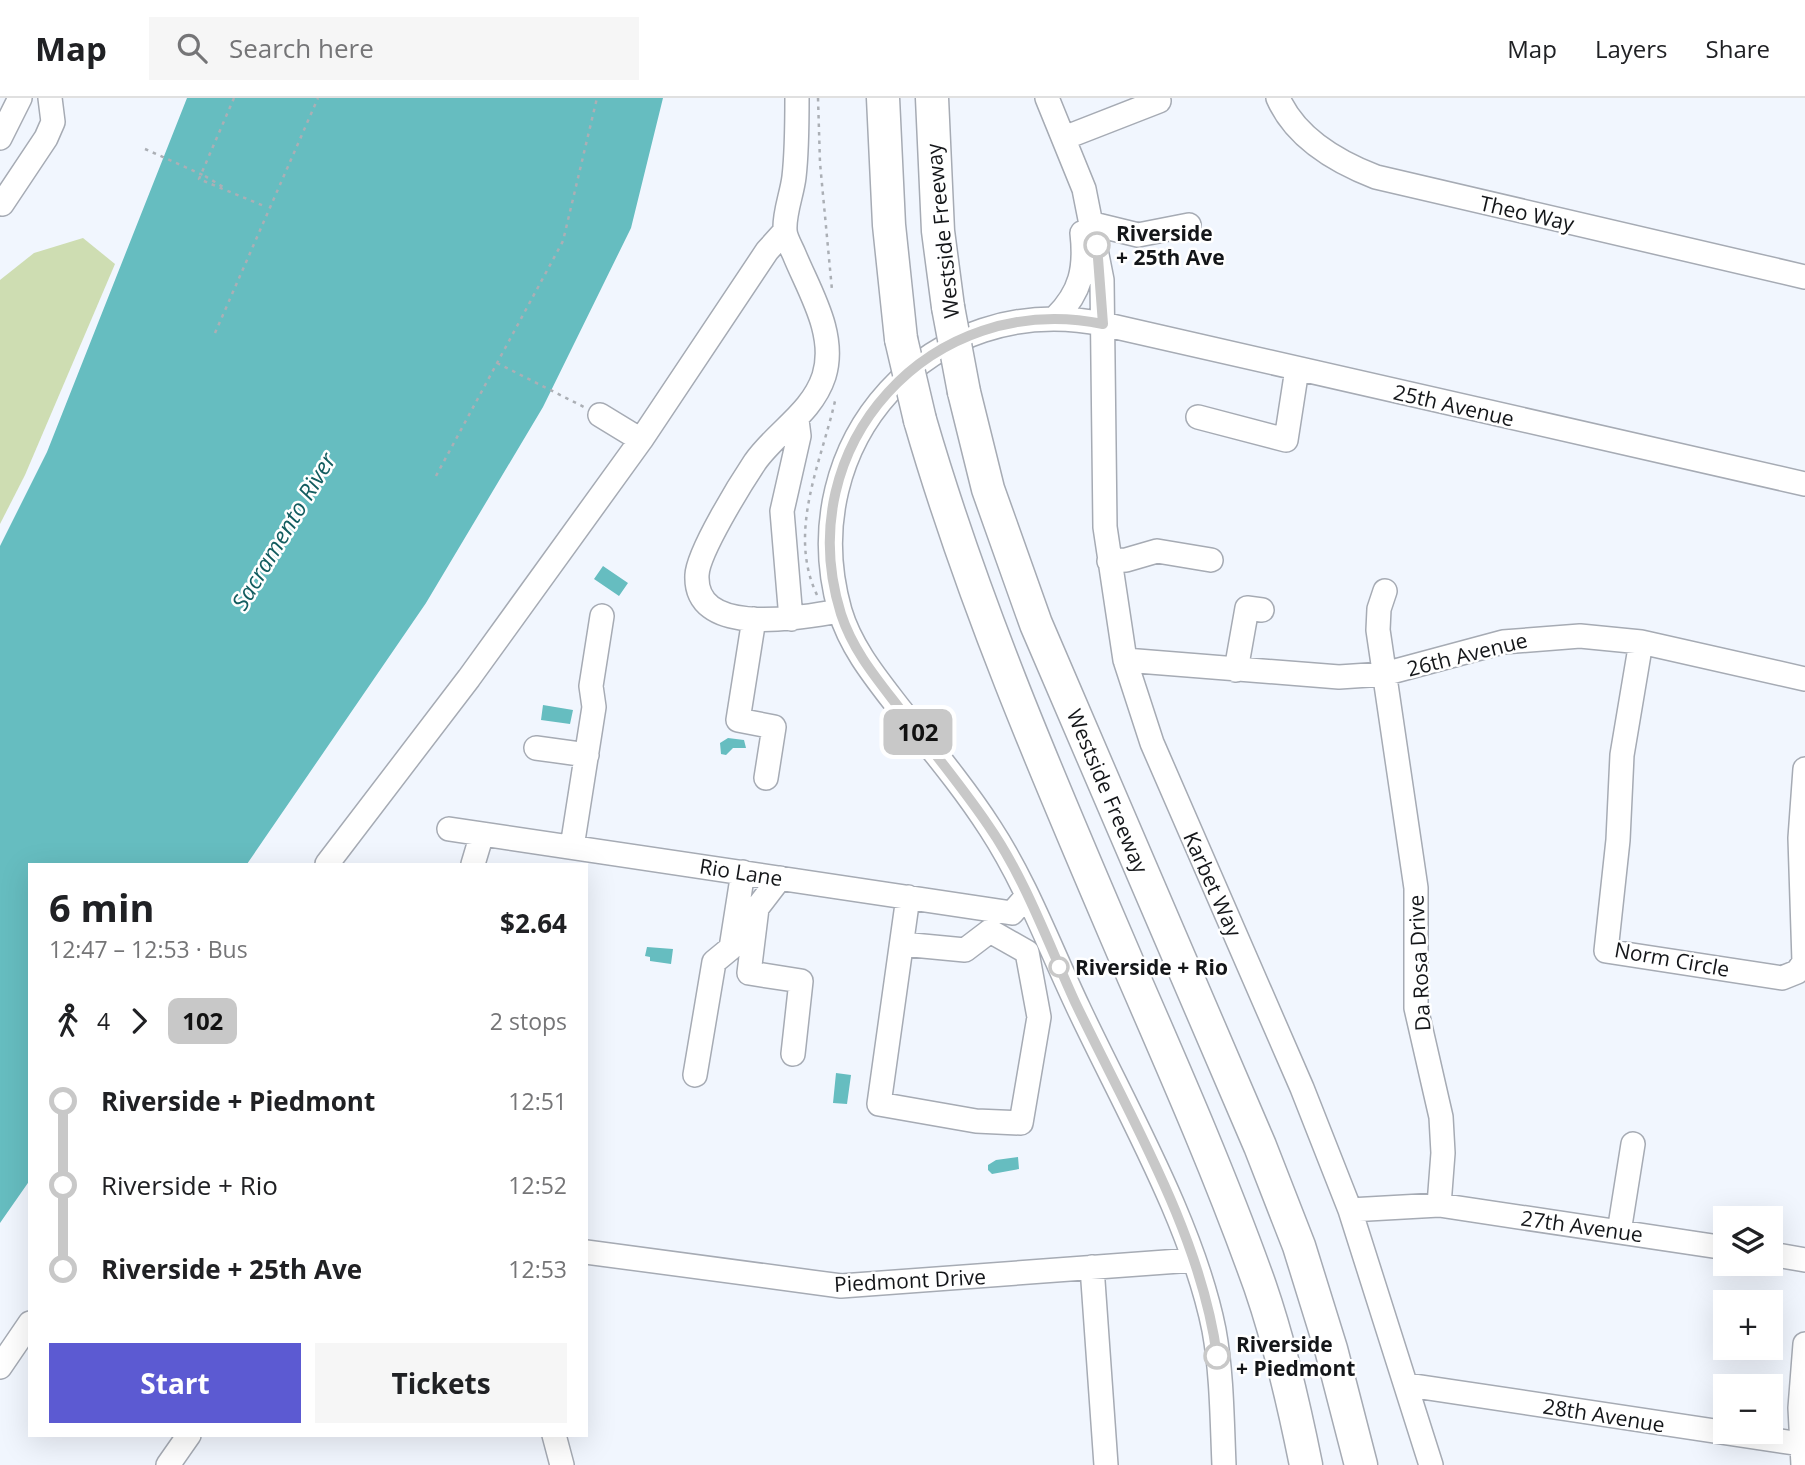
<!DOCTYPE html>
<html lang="en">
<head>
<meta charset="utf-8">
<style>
	:root { --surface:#fff; --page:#f6f6f6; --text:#202124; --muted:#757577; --line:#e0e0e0; --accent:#5c5ad2 }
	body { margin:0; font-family:"Open Sans",sans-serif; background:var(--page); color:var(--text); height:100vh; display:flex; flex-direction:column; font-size:26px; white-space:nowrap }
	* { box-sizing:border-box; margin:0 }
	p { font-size:23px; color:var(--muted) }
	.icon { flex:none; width:38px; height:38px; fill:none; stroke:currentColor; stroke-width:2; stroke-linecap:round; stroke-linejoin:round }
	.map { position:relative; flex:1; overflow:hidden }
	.sheet { position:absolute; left:28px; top:765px; width:560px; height:574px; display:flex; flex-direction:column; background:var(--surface); border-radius:0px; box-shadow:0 7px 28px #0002 }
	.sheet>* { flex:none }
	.badge { padding:0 14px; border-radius:10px; font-size:24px; line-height:46px }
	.tools { position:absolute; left:1713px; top:1108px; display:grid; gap:14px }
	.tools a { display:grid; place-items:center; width:70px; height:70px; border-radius:0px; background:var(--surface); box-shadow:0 7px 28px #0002; font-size:35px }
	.map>.badge { position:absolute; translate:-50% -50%; box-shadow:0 0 0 4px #fff }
	.legs { display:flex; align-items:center; gap:10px; height:77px; padding:0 21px; font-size:23px }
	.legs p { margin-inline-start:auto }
	.headline { display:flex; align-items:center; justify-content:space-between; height:119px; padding:0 21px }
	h1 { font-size:38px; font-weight:700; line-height:52px }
	.primary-button { display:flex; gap:14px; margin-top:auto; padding:14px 21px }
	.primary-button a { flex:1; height:80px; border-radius:0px; background:var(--accent); color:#fff; font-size:28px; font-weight:700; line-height:80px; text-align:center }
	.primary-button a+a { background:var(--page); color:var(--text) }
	ul { padding:0 21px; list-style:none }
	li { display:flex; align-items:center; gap:24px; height:84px; font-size:26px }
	li i { display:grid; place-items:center; width:10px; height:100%; margin:0 9px; background:currentColor }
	li i::after { content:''; width:18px; height:18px; margin:-9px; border:5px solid; border-radius:50%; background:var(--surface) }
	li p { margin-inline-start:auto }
	li:first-child i { background:linear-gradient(#0000 50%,currentColor 0) }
	li:last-child i { background:linear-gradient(currentColor 50%,#0000 0) }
	header { display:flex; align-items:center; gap:42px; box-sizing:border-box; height:98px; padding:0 35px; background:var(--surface); border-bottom:2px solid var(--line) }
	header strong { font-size:33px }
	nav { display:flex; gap:38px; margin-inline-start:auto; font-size:24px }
	.search { width:490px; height:63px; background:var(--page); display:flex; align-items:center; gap:18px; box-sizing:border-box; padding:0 24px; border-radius:0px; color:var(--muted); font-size:26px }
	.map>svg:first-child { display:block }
	.green { fill:#ceddb2 }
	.water { fill:#66bdc0 }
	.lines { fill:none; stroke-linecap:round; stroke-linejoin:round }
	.minor-casing { stroke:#a6abb4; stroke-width:26 }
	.highway-casing { stroke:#a6abb4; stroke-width:35 }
	.path { stroke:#abafb5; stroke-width:2.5; stroke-dasharray:3.5 5; stroke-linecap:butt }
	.minor { stroke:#fff; stroke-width:23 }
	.highway { stroke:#fff; stroke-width:32 }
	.highway-bridge-casing { stroke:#a6abb4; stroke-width:35; stroke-linecap:butt }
	.path-bridge { stroke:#abafb5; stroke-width:2.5; stroke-dasharray:3.5 5; stroke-linecap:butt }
	.highway-bridge { stroke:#fff; stroke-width:32 }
	.line-1-casing { stroke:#fff; stroke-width:16 }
	.line-1 { stroke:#c8c8c8; stroke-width:10 }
	.stop-1-dot { fill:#fff; stroke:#c8c8c8; stroke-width:3.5 }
	.labels { text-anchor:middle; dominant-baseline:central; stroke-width:5; stroke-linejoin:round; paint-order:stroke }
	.street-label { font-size:21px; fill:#141619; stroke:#fff }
	.stop-label { font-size:21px; font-weight:bold; fill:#141619; stroke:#fff; text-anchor:start }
	.water-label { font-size:23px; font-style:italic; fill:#125c5f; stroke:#fff }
</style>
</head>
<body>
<header>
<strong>Map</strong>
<div class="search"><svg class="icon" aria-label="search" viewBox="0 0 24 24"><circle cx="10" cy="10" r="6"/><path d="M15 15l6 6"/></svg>Search here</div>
<nav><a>Map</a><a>Layers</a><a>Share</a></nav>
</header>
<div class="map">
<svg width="1805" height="1367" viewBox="0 0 1805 1367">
	<rect width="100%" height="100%" fill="#f1f6fe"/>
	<!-- green -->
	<path class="green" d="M83,140l32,26 -90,211 -25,49v-244l34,-27z"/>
	<!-- water -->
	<path class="water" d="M187,0h476l-32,130 -88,179 -117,196 -179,261h-217v316l-30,43v-677l47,-94z
		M603,468l25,17 -9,13 -25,-17z
		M543,607l30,5 -3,14 -29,-4z
		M728,640l16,2 2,8h-13l-7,7 -5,-1 -1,-11z
		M647,849l26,2 -2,15 -21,-3v-4l-5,-1z
		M836,975l15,2 -4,29 -14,-1z
		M1018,1059l1,12 -27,5 -4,-4v-5l8,-5z"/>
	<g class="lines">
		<!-- minor casing -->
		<g class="minor-casing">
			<path id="minor" d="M797,0c0,27 0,53 -3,79 -2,17 -10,36 -9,53 0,7 6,17 9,24 15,37 43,80 30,122 -12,37 -48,56 -69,86 -14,21 -57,90 -58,113 -3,64 105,42 143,36
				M1047,0l37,91 18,91 3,247 20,133 27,83 150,345 48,122 81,255
				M1278,0c18,41 59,64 98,79l429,100
				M0,40l20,-40
				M1064,40l95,-37 -1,-3
				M2,106l44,-66 7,-16 -3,-24
				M1093,126l45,11 51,-10
				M1056,219c25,-25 30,-49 26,-84
				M600,317l41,25
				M1198,319l88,23 11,-71
				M1109,463l17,-1 31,-9 54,9
				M1385,493l-6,18 -1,21 38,258v120l25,109 2,36 -4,52
				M754,521l-16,101 36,7 -8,51
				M791,521l-9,-108 17,-75 -2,-16
				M1641,544l-19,113 -4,85 -12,111 176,27 15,-6 7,-10 -4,-124 5,-69
				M1125,562l214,17 45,-3 119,-32 77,-6 61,6 164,37
				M1236,572l11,-62 15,2
				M536,650l51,7
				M449,731l563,84 14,-16
				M572,749l22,-140 -3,-21 11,-70
				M327,766l142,-186 172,-238 126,-189 18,-20
				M473,766l9,-30
				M780,780l-23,30 -8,65 52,8 -8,73
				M902,846l63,6 25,-19 37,21 12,65 -18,106 -45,-2 -97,-17 29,-207
				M695,977l19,-113 17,-14 12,-76
				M1350,1112l89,-5 287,43
				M1619,1134l14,-88
				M586,1154l255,34 352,-26
				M1771,1156l34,6
				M1092,1169l14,198
				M0,1269l30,-44
				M1408,1287l393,59
				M554,1337l8,30
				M168,1367l21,-30
				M1224,1367c-2,-45 -2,-91 -10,-135 -21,-106 -90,-225 -136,-323 -28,-59 -52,-124 -88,-179 -27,-42 -60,-81 -91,-120 -23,-30 -48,-60 -59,-97 -48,-169 92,-322 263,-287l702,160
				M1803,1367l-3,-57 5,-64"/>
		</g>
		<!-- highway casing -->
		<g class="highway-casing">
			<path id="highway" d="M883,0l6,127 12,114
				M932,0l6,133 10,76
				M964,294l24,97 48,135 224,522 39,100 32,103 30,116
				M920,322c56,193 136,375 215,560 44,101 88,202 125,306 20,58 34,119 46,179"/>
		</g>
		<!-- path -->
		<path class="path" d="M234,0l-35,81 65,27
			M818,0l2,65 12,127
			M205,78l18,11
			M215,235l103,-235
			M497,265l87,44
			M436,378l127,-235 34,-143
			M817,497c-30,-63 4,-132 18,-194"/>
		<!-- minor -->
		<use href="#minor" class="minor"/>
		<!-- highway -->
		<use href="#highway" class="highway"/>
		<!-- highway-bridge casing -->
		<g class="highway-bridge-casing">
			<path id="highway-bridge" d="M948,209l16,85
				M901,241l19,81"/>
		</g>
		<!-- path-bridge -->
		<path class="path-bridge" d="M145,51l60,27"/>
		<!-- highway-bridge -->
		<use href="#highway-bridge" class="highway-bridge"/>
	</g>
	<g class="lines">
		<!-- line-1 casing -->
		<g class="line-1-casing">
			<path id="line-1" d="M1097,147l6,79c-171,-35 -315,121 -262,290 12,37 36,65 59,95 29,38 61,76 88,116 37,53 60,118 87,177 53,111 126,232 142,354"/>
		</g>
		<!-- line-1 -->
		<use href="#line-1" class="line-1"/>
	</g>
	<!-- markers -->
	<g class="stop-1-dot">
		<circle cx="1097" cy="147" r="12"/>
		<circle cx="1059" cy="869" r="9"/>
		<circle cx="1217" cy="1258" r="12"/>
	</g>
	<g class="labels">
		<!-- street labels -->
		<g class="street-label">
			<text transform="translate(1527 115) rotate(13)">Theo Way</text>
			<text transform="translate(942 133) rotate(-96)">Westside Freeway</text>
			<text transform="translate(1454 307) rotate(13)">25th Avenue</text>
			<text transform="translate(1467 556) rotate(-14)">26th Avenue</text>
			<text transform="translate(1108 693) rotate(67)">Westside Freeway</text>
			<text transform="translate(741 774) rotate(9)">Rio Lane</text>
			<text transform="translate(1213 786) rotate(66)">Karbet Way</text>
			<text transform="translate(1672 861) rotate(10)">Norm Circle</text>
			<text transform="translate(1419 865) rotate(-93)">Da Rosa Drive</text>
			<text transform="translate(1582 1128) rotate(8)">27th Avenue</text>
			<text transform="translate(910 1182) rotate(-3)">Piedmont Drive</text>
			<text transform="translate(1604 1317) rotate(9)">28th Avenue</text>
		</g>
		<!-- stop labels -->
		<g class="stop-label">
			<text x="1116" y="135">Riverside<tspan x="1116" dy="24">+ 25th Ave</tspan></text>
			<text x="1075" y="869">Riverside + Rio</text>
			<text x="1236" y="1246">Riverside<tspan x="1236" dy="24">+ Piedmont</tspan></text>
		</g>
		<!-- water labels -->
		<g class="water-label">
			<text transform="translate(283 433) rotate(-59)">Sacramento River</text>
		</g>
	</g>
</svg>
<div class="tools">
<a><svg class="icon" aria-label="layers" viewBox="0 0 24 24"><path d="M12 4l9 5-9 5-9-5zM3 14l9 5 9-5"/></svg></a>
<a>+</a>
<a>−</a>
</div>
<b class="badge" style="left:918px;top:634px;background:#c8c8c8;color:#111">102</b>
<section class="sheet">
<div class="headline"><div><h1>6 min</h1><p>12:47 – 12:53 · Bus</p></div><b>$2.64</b></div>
<div class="legs"><svg class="icon" aria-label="walk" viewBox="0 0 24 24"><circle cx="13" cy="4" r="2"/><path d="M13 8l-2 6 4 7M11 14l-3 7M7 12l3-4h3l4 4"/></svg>4<svg class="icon" aria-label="forward" viewBox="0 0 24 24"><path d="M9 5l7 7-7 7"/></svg><b class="badge" style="background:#c8c8c8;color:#111">102</b><p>2 stops</p></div>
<ul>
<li><i style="color:#c8c8c8"></i><b>Riverside + Piedmont</b><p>12:51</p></li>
<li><i style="color:#c8c8c8"></i><span>Riverside + Rio</span><p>12:52</p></li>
<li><i style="color:#c8c8c8"></i><b>Riverside + 25th Ave</b><p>12:53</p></li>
</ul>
<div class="primary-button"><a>Start</a><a>Tickets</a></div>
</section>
</div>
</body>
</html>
